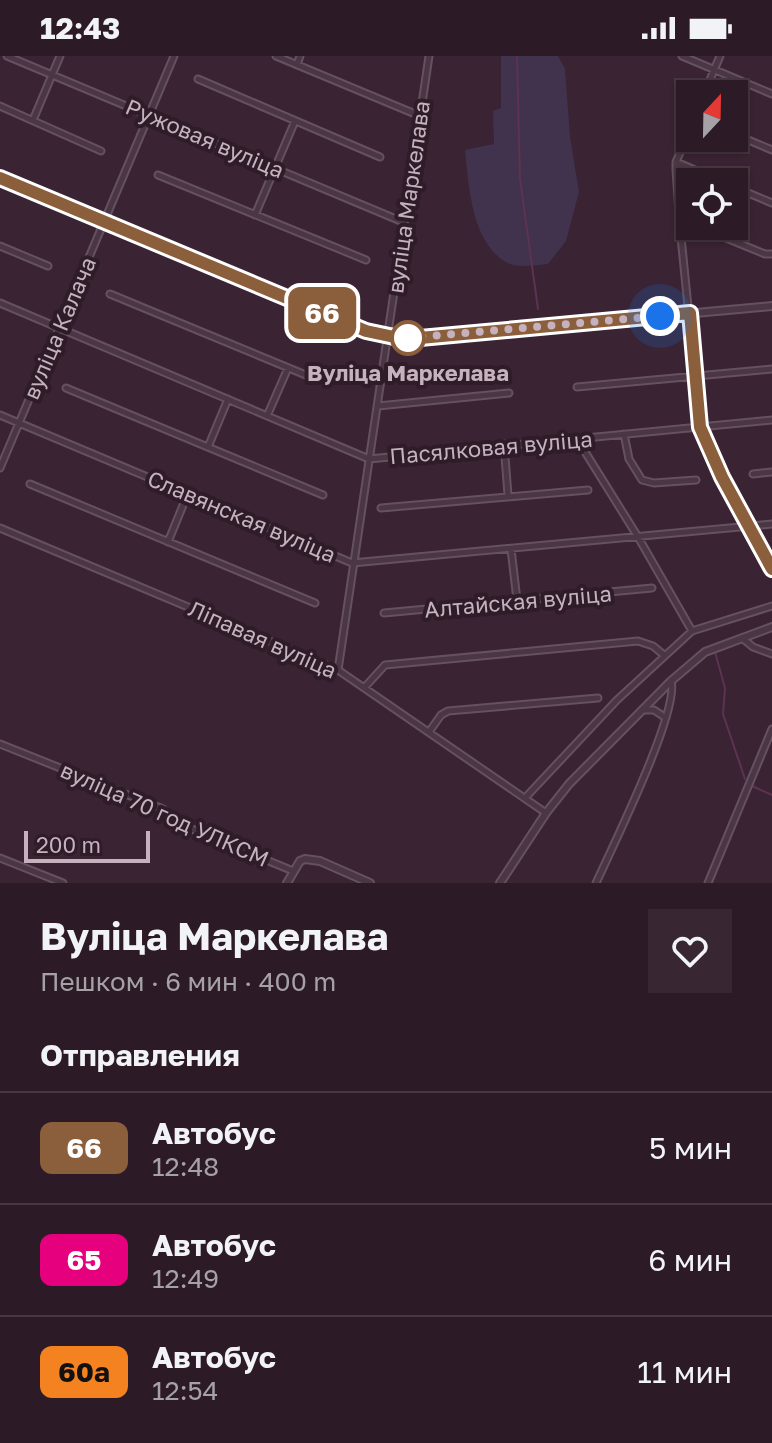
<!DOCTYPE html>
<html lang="ru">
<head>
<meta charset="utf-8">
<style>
	:root { --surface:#2c1a26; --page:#382732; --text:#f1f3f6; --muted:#a6a1a7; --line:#483843 }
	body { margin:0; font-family:"Golos Text",sans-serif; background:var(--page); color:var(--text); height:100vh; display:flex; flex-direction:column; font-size:30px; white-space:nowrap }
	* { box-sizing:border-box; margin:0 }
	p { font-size:26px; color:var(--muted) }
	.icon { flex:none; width:44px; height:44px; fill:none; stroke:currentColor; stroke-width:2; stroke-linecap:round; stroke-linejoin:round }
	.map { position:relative; height:827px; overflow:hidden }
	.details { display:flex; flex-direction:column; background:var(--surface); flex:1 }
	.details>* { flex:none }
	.badge { padding:0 16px; border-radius:12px; font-size:28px; line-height:52px }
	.needle { width:52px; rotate:22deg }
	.controls { position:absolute; left:676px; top:24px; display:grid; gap:16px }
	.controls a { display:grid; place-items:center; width:72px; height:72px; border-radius:0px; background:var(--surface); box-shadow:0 2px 6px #0004,0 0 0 2px var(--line); font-size:40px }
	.scale { position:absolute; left:24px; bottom:20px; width:126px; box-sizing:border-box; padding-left:8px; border:4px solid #c6b1bf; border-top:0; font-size:22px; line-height:28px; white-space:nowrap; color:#c6b1bf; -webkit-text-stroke:6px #2f1c29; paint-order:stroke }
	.you { position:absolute; width:40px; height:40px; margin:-20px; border:6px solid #fff; border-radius:50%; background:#1a73e8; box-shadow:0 0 0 12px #1a73e833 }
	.map>.badge { position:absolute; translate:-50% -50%; box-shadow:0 0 0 4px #fff }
	h2 { padding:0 40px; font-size:30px; line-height:72px }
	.round { display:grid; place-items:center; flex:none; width:84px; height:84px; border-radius:0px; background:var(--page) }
	.summary { display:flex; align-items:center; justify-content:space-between; height:136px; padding:0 40px }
	h1 { font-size:38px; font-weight:700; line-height:60px }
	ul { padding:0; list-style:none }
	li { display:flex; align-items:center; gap:24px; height:112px; padding:0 40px; border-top:2px solid var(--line) }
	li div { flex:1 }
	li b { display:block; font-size:30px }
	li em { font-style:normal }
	li .badge { min-width:88px; font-weight:700; text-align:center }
	.status { display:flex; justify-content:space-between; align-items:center; height:56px; padding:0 40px; background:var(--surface); direction:ltr }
	.status svg { height:22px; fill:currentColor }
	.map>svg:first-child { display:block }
	.green { fill:#41334d }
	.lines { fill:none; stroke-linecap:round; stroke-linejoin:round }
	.stream { stroke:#5c3350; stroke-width:2 }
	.minor-casing { stroke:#65515f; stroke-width:9 }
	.tertiary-casing { stroke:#65515f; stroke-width:10 }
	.minor { stroke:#4a3644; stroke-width:5 }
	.tertiary { stroke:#4a3644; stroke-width:6 }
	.line-casing { stroke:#fff; stroke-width:18 }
	.line { stroke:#8b5e3c; stroke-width:12 }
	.walk { stroke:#c6b1bf; stroke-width:8; stroke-dasharray:0 14.4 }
	.stop-dot { fill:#fff; stroke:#8b5e3c; stroke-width:4 }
	.labels { text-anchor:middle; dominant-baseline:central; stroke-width:8; stroke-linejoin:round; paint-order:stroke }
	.street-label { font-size:22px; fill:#c6b1bf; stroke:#2f1c29 }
	.stop-label { font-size:22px; font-weight:bold; fill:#c6b1bf; stroke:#2f1c29 }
</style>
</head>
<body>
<div class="status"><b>12:43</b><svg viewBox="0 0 49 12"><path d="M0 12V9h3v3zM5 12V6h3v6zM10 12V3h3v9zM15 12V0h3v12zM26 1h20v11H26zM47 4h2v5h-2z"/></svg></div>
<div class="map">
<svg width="772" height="827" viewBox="0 0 772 827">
	<rect width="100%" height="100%" fill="#3a2333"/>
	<!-- green -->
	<path class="green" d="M501,0h57l7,13 5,68 9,55 -13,49 -18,23c-13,1 -32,5 -44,-3 -33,-22 -35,-75 -39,-111l29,-6 -1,-33 8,-3z"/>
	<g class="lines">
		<!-- stream -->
		<path class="stream" d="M517,0l3,123 18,130
			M715,596l10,36 -2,26 22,65
			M752,730l20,9"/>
		<!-- minor casing -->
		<g class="minor-casing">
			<path id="minor" d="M7,0l396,166
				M276,0l144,60
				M682,0l90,38
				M297,9l3,-9
				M198,23l182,78
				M704,38l16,-38
				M0,50l101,45
				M33,64l27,-64
				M690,73l-14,33v8l4,57 20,200 22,50 50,92
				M734,78l38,16
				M676,106l47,20
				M158,119l208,85
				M734,131l38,16
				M255,159l40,-94
				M697,170l68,28h7
				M680,171l10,-2
				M0,190l48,20
				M110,238l203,84
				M0,247l369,156 403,-39
				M577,331l195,-18
				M66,332l257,107
				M378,350l131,-13
				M0,359l352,148 420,-39
				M267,360l21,-48
				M624,378l5,25 13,21 12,3 42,-3
				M577,383l61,98 54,94
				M504,388l4,51
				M208,391l20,-48
				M0,412l174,-412
				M753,418l19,-2
				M30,428l285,119
				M381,452l207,-18
				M0,472l338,142 208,143
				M168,486l20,-49
				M511,493l6,51
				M384,557l268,-25
				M742,582l11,9 19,7
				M338,614l91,-614
				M364,632l21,-23 253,-24 15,5 11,9
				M643,654h11l12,8
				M429,676l12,-17 7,-4 150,-13
				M0,688l163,65 12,13 118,49
				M525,742l92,-98 75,-69 80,-25
				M0,802l63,25
				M596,827c16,-35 84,-173 75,-202
				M708,827l64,-154"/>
		</g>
		<!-- tertiary casing -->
		<g class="tertiary-casing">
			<path id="tertiary" d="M0,122l366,153 33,7h21l352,-32
				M287,827l13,-22 5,-2 15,2 50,22
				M500,827l46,-70 23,-29 102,-103 34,-29 67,-25"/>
		</g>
		<!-- minor -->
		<use href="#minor" class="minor"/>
		<!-- tertiary -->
		<use href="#tertiary" class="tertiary"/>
	</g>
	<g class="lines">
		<!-- line casing -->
		<g class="line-casing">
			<path id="line" d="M0,122l366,153 33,7h21l270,-25 10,114 22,50 50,92"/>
		</g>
		<!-- line -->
		<use href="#line" class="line"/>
		<!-- walk -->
		<path class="walk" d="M408,282l252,-22"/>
	</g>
	<!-- markers -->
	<circle class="stop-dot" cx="408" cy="282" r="16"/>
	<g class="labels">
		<!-- street labels -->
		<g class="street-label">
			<text transform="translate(205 82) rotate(23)">Ружовая вуліца</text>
			<text transform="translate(408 141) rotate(-82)">вуліца Маркелава</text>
			<text transform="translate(59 272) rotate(-67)">вуліца Калача</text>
			<text transform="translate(491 391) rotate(-5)">Пасялковая вуліца</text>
			<text transform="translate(242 460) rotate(23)">Славянская вуліца</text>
			<text transform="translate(518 545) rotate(-5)">Алтайская вуліца</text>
			<text transform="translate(263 583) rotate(24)">Ліпавая вуліца</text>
			<text transform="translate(165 758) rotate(24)">вуліца 70 год УЛКСМ</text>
		</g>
		<!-- stop labels -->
		<g class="stop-label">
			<text x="408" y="316">Вуліца Маркелава</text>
		</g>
	</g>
</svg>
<div class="controls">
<a><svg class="needle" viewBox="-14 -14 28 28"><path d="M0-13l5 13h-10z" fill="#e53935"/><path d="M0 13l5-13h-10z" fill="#a6a1a7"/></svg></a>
<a><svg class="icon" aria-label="locate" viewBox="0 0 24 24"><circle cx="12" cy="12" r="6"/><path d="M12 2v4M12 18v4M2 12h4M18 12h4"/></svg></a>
</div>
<div class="scale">200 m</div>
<div class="you" style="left:660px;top:260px"></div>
<b class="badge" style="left:322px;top:257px;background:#8b5e3c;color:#fff">66</b>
</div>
<section class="details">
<div class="summary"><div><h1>Вуліца Маркелава</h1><p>Пешком · 6 мин · 400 m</p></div><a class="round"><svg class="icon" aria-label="heart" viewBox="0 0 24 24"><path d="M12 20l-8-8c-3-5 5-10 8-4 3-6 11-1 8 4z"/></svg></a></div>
<h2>Отправления</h2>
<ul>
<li><span class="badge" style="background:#8b5e3c;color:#fff">66</span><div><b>Автобус</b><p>12:48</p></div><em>5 мин</em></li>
<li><span class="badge" style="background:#e6007e;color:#fff">65</span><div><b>Автобус</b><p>12:49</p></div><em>6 мин</em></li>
<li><span class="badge" style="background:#f58220;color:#111">60а</span><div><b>Автобус</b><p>12:54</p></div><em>11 мин</em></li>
</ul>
</section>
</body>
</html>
